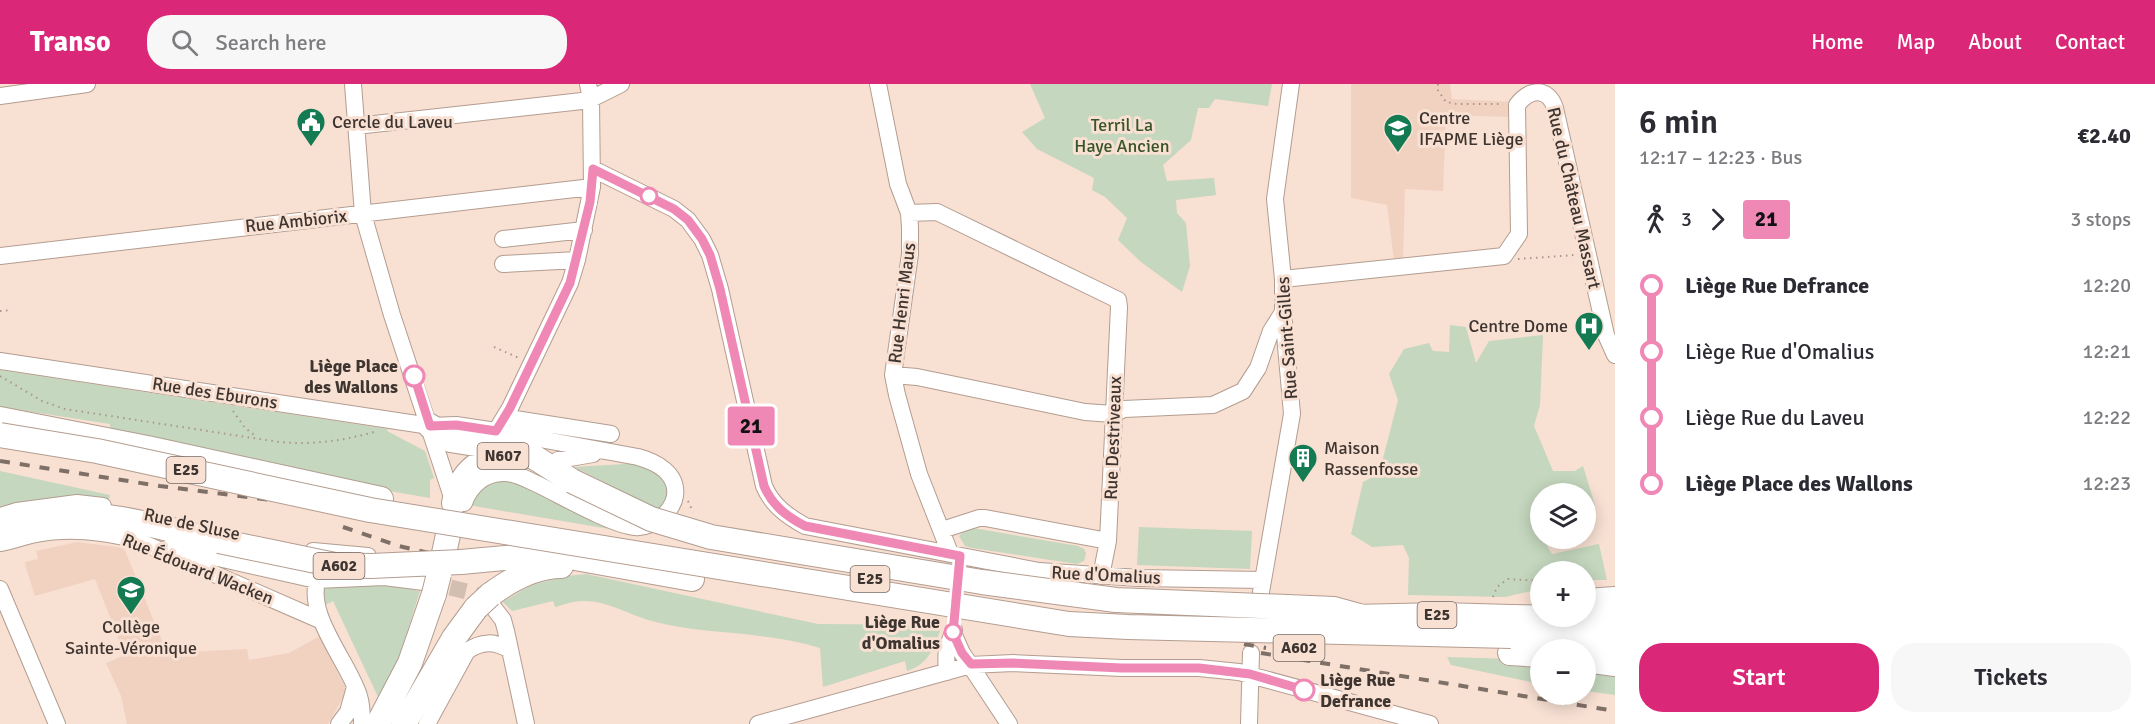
<!DOCTYPE html>
<html lang="en">
<head>
<meta charset="utf-8">
<style>
	:root { --surface:#fff; --page:#f7f7f7; --text:#2b2b33; --muted:#7c7c81; --accent:#db2777 }
	body { margin:0; font-family:Signika,sans-serif; background:var(--page); color:var(--text); height:100vh; display:flex; flex-direction:column; font-size:22px; white-space:nowrap }
	* { box-sizing:border-box; margin:0 }
	p { font-size:20px; color:var(--muted) }
	.icon { flex:none; width:33px; height:33px; fill:none; stroke:currentColor; stroke-width:2; stroke-linecap:round; stroke-linejoin:round }
	.map { position:relative; flex:1; overflow:hidden }
	.panel { display:flex; flex-direction:column; background:var(--surface); width:540px }
	.panel>* { flex:none }
	.badge { padding:0 12px; border-radius:4px; font-size:21px; line-height:39px }
	.tools { position:absolute; left:1530px; top:399px; display:grid; gap:12px }
	.tools a { display:grid; place-items:center; width:66px; height:66px; border-radius:50%; background:var(--surface); box-shadow:0 3px 15px #0003; font-size:30px }
	.map>.badge { position:absolute; translate:-50% -50%; box-shadow:0 0 0 3px #fff }
	.legs { display:flex; align-items:center; gap:9px; height:66px; padding:0 24px; font-size:20px }
	.legs p { margin-inline-start:auto }
	.overview { display:flex; align-items:center; justify-content:space-between; height:102px; padding:0 24px }
	h1 { font-size:33px; font-weight:600; line-height:45px }
	.cta { display:flex; gap:12px; margin-top:auto; padding:12px 24px }
	.cta a { flex:1; height:69px; border-radius:24px; background:var(--accent); color:#fff; font-size:24px; font-weight:600; line-height:69px; text-align:center }
	.cta a+a { background:var(--page); color:var(--text) }
	ul { padding:0 24px; list-style:none }
	li { display:flex; align-items:center; gap:21px; height:66px; font-size:22px }
	li i { display:grid; place-items:center; width:9px; height:100%; margin:0 8px; background:currentColor }
	li i::after { content:''; width:15px; height:15px; margin:-8px; border:4px solid; border-radius:50%; background:var(--surface) }
	li p { margin-inline-start:auto }
	li:first-child i { background:linear-gradient(#0000 50%,currentColor 0) }
	li:last-child i { background:linear-gradient(currentColor 50%,#0000 0) }
	header { display:flex; align-items:center; gap:36px; box-sizing:border-box; height:84px; padding:0 30px; background:var(--accent); color:#fff }
	header strong { font-size:28px }
	nav { display:flex; gap:33px; margin-inline-start:auto; font-size:21px }
	.search { width:420px; height:54px; background:var(--page); display:flex; align-items:center; gap:15px; box-sizing:border-box; padding:0 21px; border-radius:24px; color:var(--muted); font-size:22px }
	main { display:flex; flex:1; min-height:0 }
	.map>svg:first-child { display:block }
	.built { fill:#f1d2c1 }
	.green { fill:#c5d7be }
	.lines { fill:none; stroke-linecap:round; stroke-linejoin:round }
	.minor-tunnel { stroke:#d3beb2; stroke-width:16; stroke-dasharray:16 8; stroke-linecap:butt }
	.minor-casing { stroke:#b39d90; stroke-width:18 }
	.highway-casing { stroke:#b39d90; stroke-width:26 }
	.path { stroke:#a8968d; stroke-width:2; stroke-dasharray:1.5 4.5; stroke-linecap:butt }
	.minor { stroke:#fff; stroke-width:16 }
	.highway { stroke:#fff; stroke-width:24 }
	.rail { stroke:#7e6f67; stroke-width:4; stroke-dasharray:10 10; stroke-linecap:butt }
	.highway-bridge-casing { stroke:#b39d90; stroke-width:26; stroke-linecap:butt }
	.highway-bridge { stroke:#fff; stroke-width:24 }
	.line-1-casing { stroke:#fff; stroke-width:14 }
	.line-1 { stroke:#f088b6; stroke-width:9 }
	.stop-1-dot { fill:#fff; stroke:#f088b6; stroke-width:3 }
	.labels { text-anchor:middle; dominant-baseline:central; stroke-width:6; stroke-linejoin:round; paint-order:stroke }
	.shield { fill:#f8e0d3; stroke:#766861; stroke-width:1.5 }
	.shield-label { font-size:16px; font-weight:bold; fill:#3f3530 }
	.poi-label { font-size:18px; fill:#3f3530; stroke:#f8e0d3; text-anchor:start }
	.park-label { font-size:18px; fill:#375529; stroke:#f8e0d3 }
	.street-label { font-size:18px; fill:#3f3530; stroke:#f8e0d3 }
	.stop-label { font-size:18px; font-weight:bold; fill:#3f3530; stroke:#f8e0d3; text-anchor:end }
</style>
</head>
<body>
<header>
<strong>Transo</strong>
<div class="search"><svg class="icon" aria-label="search" viewBox="0 0 24 24"><circle cx="10" cy="10" r="6"/><path d="M15 15l6 6"/></svg>Search here</div>
<nav><a>Home</a><a>Map</a><a>About</a><a>Contact</a></nav>
</header>
<main>
<div class="map">
<svg width="1615" height="640" viewBox="0 0 1615 640">
	<rect width="100%" height="100%" fill="#f8e0d3"/>
	<!-- built -->
	<path class="built" d="M1351,0h99l2,15 63,3 -4,15 -65,-2 -3,76 -38,-2 -2,72h-9l-7,-56 -36,-7z
		M77,458l47,6 43,105 80,-4 2,11 40,-7 31,-17 27,55 -19,33h-201l-6,-28 -15,-33 19,-8 -30,-76 -60,17 -9,-28 -1,-6 13,-3 -2,-8z"/>
	<!-- green -->
	<path class="green" d="M1030,0h242l-4,22 -53,-7 -6,9h-11l-7,32 -28,25 4,16 47,-3 2,17 -40,5 1,13 9,10 4,43 -8,26 -41,-30 -23,-22 9,-22 -22,-21 -13,-7 2,-12 -57,-29 -15,-17 23,-14z
		M1450,241l16,2 10,36 13,-22 54,-6 -3,70 -6,21 19,45h22l8,-5 12,39 -9,5v-16h-46v44l3,1 9,15 47,-10 8,36h-21v-8h-46v17l-35,8 -97,-2 1,-37 -6,-13 -31,2 -21,-13 12,-52 16,-8 19,-74 -9,-26 15,-25 25,-6 4,8 16,1z
		M0,286l388,59 -1,2 38,20 9,27 -4,2v18l-64,-11 -256,-55v-8l-110,-17z
		M642,379l19,9 8,23 -7,16 -88,-44z
		M0,387l110,24 -2,7c-36,-1 -73,-5 -108,4z
		M509,395l106,51 -147,-25 17,-21z
		M967,443l111,19 6,3 2,4 -2,8 -7,3 -105,-16 -7,-2 -6,-10z
		M1139,443l113,4 -2,38 -113,-4z
		M586,490l232,50 124,1c-7,20 -12,39 -35,46l-2,-10 -82,26 -3,-39c-42,-13 -85,-14 -127,-19 -15,-2 -31,-5 -45,-9 -22,-7 -43,-20 -66,-19 -9,0 -19,4 -27,6l-2,-6 -41,10 -9,-9 28,-17 36,-9z
		M381,500l39,7 -21,67 -20,41 -46,-98 -8,4 -3,-11 3,-8z
		M1447,573l63,2 30,6v19l-89,-19z
		M1586,587l29,4v20l-29,-4z"/>
	<g class="lines">
		<!-- minor-tunnel -->
		<path class="minor-tunnel" d="M427,498l46,11 19,13"/>
		<!-- minor casing -->
		<g class="minor-casing">
			<path id="minor" d="M353,0l10,130 29,101 62,188
				M878,0l20,100 11,29 1,14v27l-17,121 4,20 22,79 31,79
				M0,12l87,-12
				M356,42l226,-25 9,-2 30,-15
				M593,85l81,40 14,11 14,19 8,16 10,34 44,197c8,19 23,30 41,40l234,45 100,7 124,2
				M909,129l28,-1 181,88 1,7 -11,234 -7,35
				M503,155l81,-9
				M0,172l592,-69
				M503,180l74,-4
				M1283,195l221,-23 15,-22 -2,-129c12,-16 31,-19 38,3l51,227 9,20
				M0,277l430,65 26,-1 40,6 142,26c18,5 40,16 37,39 -1,8 -8,18 -15,22 -7,6 -15,10 -25,9 -23,-2 -73,-31 -96,-42 -11,-5 -23,-12 -34,-12 -20,-1 -35,13 -41,30
				M893,291l24,2 168,35 28,2
				M1113,330l11,-5 89,-4 30,-14 15,-23 13,-37 12,-19
				M515,335l96,15
				M496,347l14,-23 60,-125 7,-23 15,-73 -1,-88 -3,-15
				M558,376l35,-6
				M0,432l17,-5 60,-8 26,3
				M942,446l37,-12h6l123,23
				M0,459c12,-2 24,-7 36,-9 34,-7 65,-2 98,5l188,82
				M170,463l146,33 68,-3 40,5
				M313,467l55,5
				M320,489c-19,38 28,87 39,123 3,9 3,19 3,28
				M0,505l57,135
				M1261,508l31,-178 -9,-102v-33l-8,-80 16,-115
				M493,523l10,13 3,11 20,93
				M953,549l9,20 47,71
				M947,588c-2,-21 0,-24 7,-42
				M339,640l9,-12 7,-25
				M427,640l40,-73c15,-10 27,-10 43,-1
				M758,640l213,-59 42,-2 109,5h77l40,4 191,52
				M1249,640l2,-71"/>
		</g>
		<!-- highway casing -->
		<g class="highway-casing">
			<path id="highway" d="M0,335l152,30 229,50
				M430,342l20,14 76,12 46,29
				M454,419c7,-32 27,-49 61,-46
				M0,447c21,-7 41,-13 63,-15 50,-5 108,15 156,25
				M443,474l6,-28
				M461,478l76,-7 27,1 128,23
				M490,511c20,-15 46,-29 71,-29
				M1586,517l29,-2
				M1511,533l104,2
				M1511,552l46,4 58,2
				M1510,569l30,2
				M1586,576l29,4
				M378,640l32,-61 24,-69
				M404,640l50,-86 22,-30"/>
		</g>
		<!-- path -->
		<path class="path" d="M1438,0l-1,5 9,13 11,2h46
			M1518,175l57,-4
			M0,227l12,-1
			M494,263l25,11
			M0,292l42,25 23,8 214,33c33,3 63,-1 95,-10
			M233,327l12,17 12,9
			M688,417l5,11
			M1493,513l4,-10 11,-8 32,2"/>
		<!-- minor -->
		<use href="#minor" class="minor"/>
		<!-- highway -->
		<use href="#highway" class="highway"/>
		<!-- rail -->
		<path class="rail" d="M0,377l160,25 158,20
			M343,443l56,19 30,7
			M1244,560l22,4
			M1261,569l354,58"/>
		<!-- highway-bridge casing -->
		<g class="highway-bridge-casing">
			<path id="highway-bridge" d="M0,351l97,16 273,59 699,114 59,3 383,9
				M572,397l79,38 60,18 271,45 134,18 218,9 29,8
				M219,457l116,24 36,1 90,-4
				M434,510l5,-20
				M476,524l14,-13
				M1353,533l87,-2 71,2"/>
		</g>
		<!-- highway-bridge -->
		<use href="#highway-bridge" class="highway-bridge"/>
	</g>
	<g class="lines">
		<!-- line-1 casing -->
		<g class="line-1-casing">
			<path id="line-1" d="M414,292l16,50 26,-1 40,6 14,-23 60,-125 20,-81 3,-33 81,40 14,11 14,19 8,16 10,34 44,197c8,19 22,30 41,40l155,30 -7,77 9,20 9,11 42,-1 109,5h77l51,6 54,16"/>
		</g>
		<!-- line-1 -->
		<use href="#line-1" class="line-1"/>
	</g>
	<!-- icons -->
	<defs>
		<g id="civic-pin" transform="scale(1.5)"><path d="M0 17L-7.5 6A9.5 9.5 0 1 1 7.5 6Z" fill="#137a52" stroke="#f8e0d3"/><path d="M-.6-6.5H3V-4.5H.6V-3L4-1V1h2V6H-6V1h2V-1L-.6-3ZM-1.2 2.5V6h2.4V2.5Z" fill="#fff"/></g>
		<g id="school-pin" transform="scale(1.5)"><path d="M0 17L-7.5 6A9.5 9.5 0 1 1 7.5 6Z" fill="#137a52" stroke="#f8e0d3"/><path d="M0-5L7-2L0 1L-7-2ZM-4 1L0 2.5L4 1V4Q0 6-4 4Z" fill="#fff"/></g>
		<g id="hospital-pin" transform="scale(1.5)"><path d="M0 17L-7.5 6A9.5 9.5 0 1 1 7.5 6Z" fill="#137a52" stroke="#f8e0d3"/><path d="M-5-5h3v3.5h4V-5h3V5h-3V1.5h-4V5h-3Z" fill="#fff"/></g>
		<g id="building-pin" transform="scale(1.5)"><path d="M0 17L-7.5 6A9.5 9.5 0 1 1 7.5 6Z" fill="#137a52" stroke="#f8e0d3"/><path d="M-4-6H4V6H1V3H-1V6H-4ZM-2.5-4.3h1.7v1.8h-1.7ZM.8-4.3h1.7v1.8H.8ZM-2.5-1h1.7V.8h-1.7ZM.8-1h1.7V.8H.8Z" fill="#fff"/></g>
	</defs>
	<g fill-rule="evenodd">
		<use href="#civic-pin" x="311" y="38"/>
		<use href="#school-pin" x="1398" y="44"/>
		<use href="#hospital-pin" x="1589" y="242"/>
		<use href="#building-pin" x="1303" y="374"/>
		<use href="#school-pin" x="131" y="506"/>
	</g>
	<!-- markers -->
	<g class="stop-1-dot">
		<circle cx="649" cy="112" r="8"/>
		<circle cx="414" cy="292" r="10"/>
		<circle cx="953" cy="548" r="8"/>
		<circle cx="1304" cy="606" r="10"/>
	</g>
	<g class="labels">
		<!-- shield labels -->
		<g class="shield">
			<rect x="477.5" y="359" width="51" height="26" rx="4.5"/>
			<rect x="166.5" y="373" width="39" height="26" rx="4.5"/>
			<rect x="313.5" y="469" width="51" height="26" rx="4.5"/>
			<rect x="850.5" y="482" width="39" height="26" rx="4.5"/>
			<rect x="1417.5" y="518" width="39" height="26" rx="4.5"/>
			<rect x="1273.5" y="551" width="51" height="26" rx="4.5"/>
		</g>
		<g class="shield-label">
			<text x="503" y="372">N607</text>
			<text x="186" y="386">E25</text>
			<text x="339" y="482">A602</text>
			<text x="870" y="495">E25</text>
			<text x="1437" y="531">E25</text>
			<text x="1299" y="564">A602</text>
		</g>
		<!-- poi labels -->
		<g class="poi-label">
			<text x="1419" y="34">Centre<tspan x="1419" dy="21">IFAPME Liège</tspan></text>
			<text x="332" y="38">Cercle du Laveu</text>
			<text x="1568" y="242" text-anchor="end">Centre Dome</text>
			<text x="1324" y="364">Maison<tspan x="1324" dy="21">Rassenfosse</tspan></text>
			<text x="131" y="543" text-anchor="middle">Collège<tspan x="131" dy="21">Sainte-Véronique</tspan></text>
		</g>
		<!-- park labels -->
		<g class="park-label">
			<text x="1122" y="41">Terril La<tspan x="1122" dy="21">Haye Ancien</tspan></text>
		</g>
		<!-- street labels -->
		<g class="street-label">
			<text transform="translate(1574 114) rotate(77)">Rue du Château Massart</text>
			<text transform="translate(296 137) rotate(-6)">Rue Ambiorix</text>
			<text transform="translate(902 219) rotate(-83)">Rue Henri Maus</text>
			<text transform="translate(1287 254) rotate(-94)">Rue Saint-Gilles</text>
			<text transform="translate(215 309) rotate(9)">Rue des Eburons</text>
			<text transform="translate(1113 354) rotate(-88)">Rue Destriveaux</text>
			<text transform="translate(192 440) rotate(12)">Rue de Sluse</text>
			<text transform="translate(198 485) rotate(22)">Rue Édouard Wacken</text>
			<text transform="translate(1106 491) rotate(3)">Rue d'Omalius</text>
		</g>
		<!-- stop labels -->
		<g class="stop-label">
			<text x="398" y="282">Liège Place<tspan x="398" dy="21">des Wallons</tspan></text>
			<text x="940" y="538">Liège Rue<tspan x="940" dy="21">d'Omalius</tspan></text>
			<text x="1320" y="596" text-anchor="start">Liège Rue<tspan x="1320" dy="21">Defrance</tspan></text>
		</g>
	</g>
</svg>
<div class="tools">
<a><svg class="icon" aria-label="layers" viewBox="0 0 24 24"><path d="M12 4l9 5-9 5-9-5zM3 14l9 5 9-5"/></svg></a>
<a>+</a>
<a>−</a>
</div>
<b class="badge" style="left:751px;top:342px;background:#f088b6;color:#111">21</b>
</div>
<section class="panel">
<div class="overview"><div><h1>6 min</h1><p>12:17 – 12:23 · Bus</p></div><b>€2.40</b></div>
<div class="legs"><svg class="icon" aria-label="walk" viewBox="0 0 24 24"><circle cx="13" cy="4" r="2"/><path d="M13 8l-2 6 4 7M11 14l-3 7M7 12l3-4h3l4 4"/></svg>3<svg class="icon" aria-label="forward" viewBox="0 0 24 24"><path d="M9 5l7 7-7 7"/></svg><b class="badge" style="background:#f088b6;color:#111">21</b><p>3 stops</p></div>
<ul>
<li><i style="color:#f088b6"></i><b>Liège Rue Defrance</b><p>12:20</p></li>
<li><i style="color:#f088b6"></i><span>Liège Rue d'Omalius</span><p>12:21</p></li>
<li><i style="color:#f088b6"></i><span>Liège Rue du Laveu</span><p>12:22</p></li>
<li><i style="color:#f088b6"></i><b>Liège Place des Wallons</b><p>12:23</p></li>
</ul>
<div class="cta"><a>Start</a><a>Tickets</a></div>
</section>
</main>
</body>
</html>
